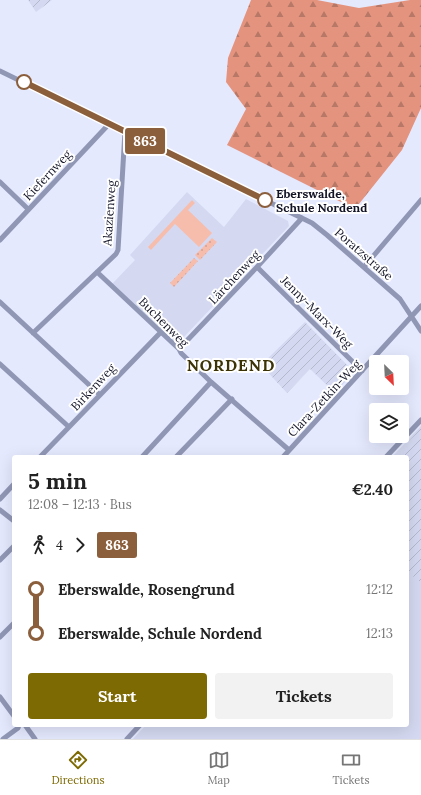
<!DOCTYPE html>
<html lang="en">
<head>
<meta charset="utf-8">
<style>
	:root { --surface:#fff; --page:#f2f2f2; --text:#222; --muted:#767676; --line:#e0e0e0; --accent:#7e6a03 }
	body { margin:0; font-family:Lora,serif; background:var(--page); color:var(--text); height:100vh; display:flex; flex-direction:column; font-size:15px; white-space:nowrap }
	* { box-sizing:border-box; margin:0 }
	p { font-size:13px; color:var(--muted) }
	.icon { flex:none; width:22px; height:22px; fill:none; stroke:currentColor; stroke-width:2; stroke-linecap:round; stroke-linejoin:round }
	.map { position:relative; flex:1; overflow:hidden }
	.panel { position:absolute; left:12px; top:455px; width:397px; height:272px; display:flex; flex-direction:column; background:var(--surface); border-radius:4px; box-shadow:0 4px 16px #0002 }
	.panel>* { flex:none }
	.badge { padding:0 8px; border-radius:3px; font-size:14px; line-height:26px }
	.needle { width:26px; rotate:156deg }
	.controls { position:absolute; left:369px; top:355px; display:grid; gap:8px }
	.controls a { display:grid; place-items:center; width:40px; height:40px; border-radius:4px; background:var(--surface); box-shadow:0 4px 16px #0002; font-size:20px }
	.map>.badge { position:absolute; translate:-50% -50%; box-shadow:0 0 0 2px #fff }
	.legs { display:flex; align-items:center; gap:6px; height:44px; padding:0 16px; font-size:13px }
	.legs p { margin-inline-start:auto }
	.overview { display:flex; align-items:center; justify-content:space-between; height:68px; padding:0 16px }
	h1 { font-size:22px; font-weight:700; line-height:30px }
	.button { display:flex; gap:8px; margin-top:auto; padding:8px 16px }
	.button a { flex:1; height:46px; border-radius:4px; background:var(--accent); color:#fff; font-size:16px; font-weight:700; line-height:46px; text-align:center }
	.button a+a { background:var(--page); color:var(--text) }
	ul { padding:0 16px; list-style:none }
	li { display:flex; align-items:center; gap:14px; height:44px; font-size:15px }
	li i { display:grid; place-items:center; width:6px; height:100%; margin:0 5px; background:currentColor }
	li i::after { content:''; width:10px; height:10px; margin:-5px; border:3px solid; border-radius:50%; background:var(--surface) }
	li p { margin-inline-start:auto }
	li:first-child i { background:linear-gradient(#0000 50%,currentColor 0) }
	li:last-child i { background:linear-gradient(currentColor 50%,#0000 0) }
	.tab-bar { display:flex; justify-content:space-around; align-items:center; height:56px; border-top:1px solid var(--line); background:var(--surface); font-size:11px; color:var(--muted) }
	.tab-bar a { display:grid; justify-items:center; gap:2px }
	.tab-bar .selected { color:var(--accent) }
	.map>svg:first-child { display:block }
	.built { fill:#d4d9f1 }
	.industrial { fill:url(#industrial-furrows) }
	.grass { fill:url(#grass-dots) }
	.forest { fill:url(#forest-firs) }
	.park { fill:#f6bdad }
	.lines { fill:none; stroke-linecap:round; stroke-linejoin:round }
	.street { stroke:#9097b5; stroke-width:5 }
	.line-1-casing { stroke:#fff; stroke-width:9 }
	.line-1 { stroke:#8b5e3c; stroke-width:6 }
	.stop-1-dot { fill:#fff; stroke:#8b5e3c; stroke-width:2 }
	.labels { text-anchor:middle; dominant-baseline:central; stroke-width:4; stroke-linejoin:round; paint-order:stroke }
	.street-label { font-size:12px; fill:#121426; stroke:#fff }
	.stop-label { font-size:12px; font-weight:bold; fill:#121426; stroke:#fff; text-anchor:start }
	.district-label { font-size:16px; font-weight:bold; letter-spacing:1px; fill:#3b3206; stroke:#fff }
</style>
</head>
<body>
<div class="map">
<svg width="421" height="739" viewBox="0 0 421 739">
	<defs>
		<pattern id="industrial-furrows" width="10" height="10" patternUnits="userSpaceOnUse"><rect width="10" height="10" fill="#d4d9f1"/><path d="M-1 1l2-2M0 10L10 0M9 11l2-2" fill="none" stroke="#b5b9ce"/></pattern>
		<pattern id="grass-dots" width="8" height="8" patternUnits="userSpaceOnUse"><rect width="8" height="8" fill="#f6bdad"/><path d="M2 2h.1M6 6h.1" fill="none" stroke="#d2a295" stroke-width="1.8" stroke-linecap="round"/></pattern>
		<pattern id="forest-firs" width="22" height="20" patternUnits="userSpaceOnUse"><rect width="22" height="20" fill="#e4947e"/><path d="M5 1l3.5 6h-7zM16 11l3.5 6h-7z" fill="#b77867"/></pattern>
	</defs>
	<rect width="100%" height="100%" fill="#e5e9fe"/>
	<!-- built -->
	<path class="built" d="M187,192l37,35 22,-28 42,22 1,5 -106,112 -8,3 -63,-57 23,-24 -5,-5z
		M421,426v313h-288l13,-14h261v-268h-15z"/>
	<!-- industrial -->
	<path class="industrial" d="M28,0h24l-16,12z
		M305,322l49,50 -19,21 -25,-24 -23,24 -26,-28z
		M421,428v155l-14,-12v-114h-12z"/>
	<!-- grass -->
	<path class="grass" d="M212,238l5,4 -17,18 -5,-5z
		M194,258l4,3 -24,26 -4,-4z"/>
	<!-- forest -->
	<path class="forest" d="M251,0h66l42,8 51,-8h11v108l-19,42 -47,59 -128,-64 19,-36 -20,-27 2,-24z"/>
	<!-- park -->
	<path class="park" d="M192,200l3,3 -7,7 24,23 -13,14 -24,-23 -24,26 -3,-3z"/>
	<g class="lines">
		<!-- street -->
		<path class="street" d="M0,71l312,152 15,12 73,64 21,32
			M0,182l28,27
			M0,240l109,-116
			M257,267l105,104
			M364,267l57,-67
			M97,272l82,77 2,4 30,29 78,68
			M0,302l100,93
			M33,333l83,-79 2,-4 7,-119
			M179,349l78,-82 45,-49
			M0,364l69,63
			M40,457l121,-125
			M142,457l69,-75
			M176,457l56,-58
			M283,457l138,-151
			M386,457l35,-37
			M0,499l14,-15
			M0,510l14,11
			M0,560l14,-14
			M0,637l14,-14
			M0,697l14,19
			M25,725l10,14
			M3,739l15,-11 1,-3
			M127,739l13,-14"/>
	</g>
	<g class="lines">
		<!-- line-1 casing -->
		<g class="line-1-casing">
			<path id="line-1" d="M24,82l241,118"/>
		</g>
		<!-- line-1 -->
		<use href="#line-1" class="line-1"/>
	</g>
	<!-- markers -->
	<g class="stop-1-dot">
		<circle cx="24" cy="82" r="7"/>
		<circle cx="265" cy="200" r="7"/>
	</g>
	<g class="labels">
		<!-- street labels -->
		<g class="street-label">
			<text transform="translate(47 175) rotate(-47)">Kiefernweg</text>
			<text transform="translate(109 213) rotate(-86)">Akazienweg</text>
			<text transform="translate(364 254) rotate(41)">Poratzstraße</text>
			<text transform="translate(234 277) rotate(-47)">Lärchenweg</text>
			<text transform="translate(317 312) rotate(45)">Jenny-Marx-Weg</text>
			<text transform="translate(164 322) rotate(45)">Buchenweg</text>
			<text transform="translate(93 387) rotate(-47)">Birkenweg</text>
			<text transform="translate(324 398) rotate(-47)">Clara-Zetkin-Weg</text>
		</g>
		<!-- stop labels -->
		<g class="stop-label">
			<text x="276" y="193">Eberswalde,<tspan x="276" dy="14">Schule Nordend</tspan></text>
		</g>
		<!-- district labels -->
		<g class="district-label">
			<text x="231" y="365">NORDEND</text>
		</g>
	</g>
</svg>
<div class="controls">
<a><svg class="needle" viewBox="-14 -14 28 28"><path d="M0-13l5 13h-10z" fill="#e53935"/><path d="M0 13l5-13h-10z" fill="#767676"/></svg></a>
<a><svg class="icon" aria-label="layers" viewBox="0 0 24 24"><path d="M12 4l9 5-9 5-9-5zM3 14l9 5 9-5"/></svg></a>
</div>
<b class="badge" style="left:145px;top:141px;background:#8b5e3c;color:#fff">863</b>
<section class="panel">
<div class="overview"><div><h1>5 min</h1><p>12:08 – 12:13 · Bus</p></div><b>€2.40</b></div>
<div class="legs"><svg class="icon" aria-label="walk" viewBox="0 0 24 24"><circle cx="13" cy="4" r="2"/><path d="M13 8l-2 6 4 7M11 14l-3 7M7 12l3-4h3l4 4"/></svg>4<svg class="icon" aria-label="forward" viewBox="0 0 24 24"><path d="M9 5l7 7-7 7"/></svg><b class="badge" style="background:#8b5e3c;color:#fff">863</b></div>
<ul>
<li><i style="color:#8b5e3c"></i><b>Eberswalde, Rosengrund</b><p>12:12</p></li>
<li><i style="color:#8b5e3c"></i><b>Eberswalde, Schule Nordend</b><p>12:13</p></li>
</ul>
<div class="button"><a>Start</a><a>Tickets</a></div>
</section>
</div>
<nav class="tab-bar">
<a class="selected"><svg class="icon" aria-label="directions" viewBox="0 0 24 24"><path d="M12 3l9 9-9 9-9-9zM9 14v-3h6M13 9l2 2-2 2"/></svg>Directions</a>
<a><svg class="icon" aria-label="map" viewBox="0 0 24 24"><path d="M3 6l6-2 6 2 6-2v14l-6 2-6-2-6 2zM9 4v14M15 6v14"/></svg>Map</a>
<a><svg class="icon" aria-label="tickets" viewBox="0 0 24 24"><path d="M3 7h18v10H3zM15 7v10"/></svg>Tickets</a>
</nav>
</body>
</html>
